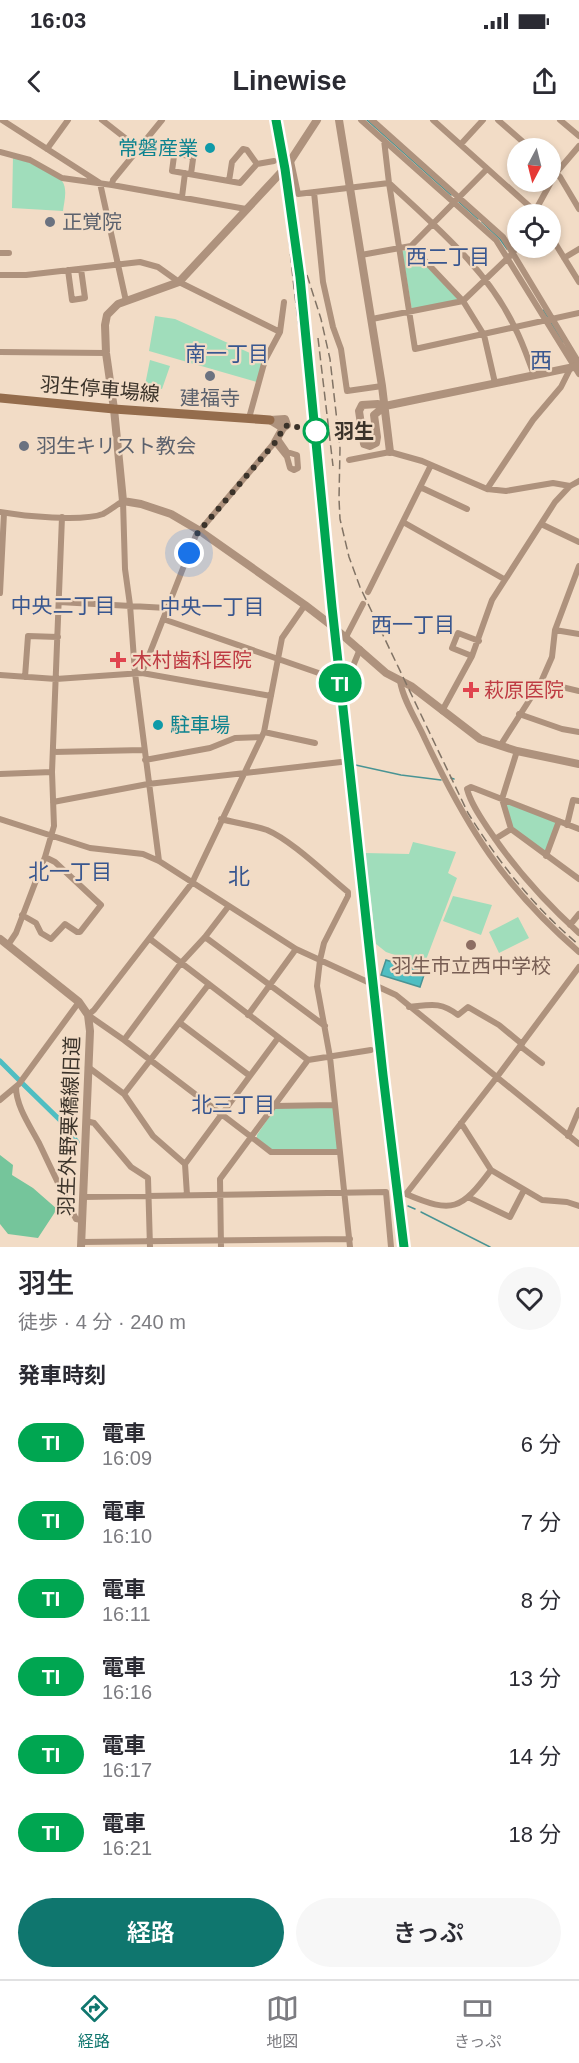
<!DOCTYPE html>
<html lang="ja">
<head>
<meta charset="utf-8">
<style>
	:root { --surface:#fff; --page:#f7f7f7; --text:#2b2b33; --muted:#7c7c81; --line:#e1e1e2; --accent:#0f766e }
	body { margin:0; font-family:Arial,"Noto Sans JP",sans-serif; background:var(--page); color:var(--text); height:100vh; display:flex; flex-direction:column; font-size:22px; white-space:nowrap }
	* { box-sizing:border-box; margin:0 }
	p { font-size:20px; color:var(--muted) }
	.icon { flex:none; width:33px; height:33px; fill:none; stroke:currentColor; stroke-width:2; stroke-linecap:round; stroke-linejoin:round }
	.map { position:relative; height:1127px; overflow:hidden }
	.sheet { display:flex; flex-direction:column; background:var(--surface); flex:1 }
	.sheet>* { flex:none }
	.badge { padding:0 12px; border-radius:20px; font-size:21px; line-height:39px }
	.needle { width:39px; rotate:187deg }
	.fabs { position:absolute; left:507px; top:18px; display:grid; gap:12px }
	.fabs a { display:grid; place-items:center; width:54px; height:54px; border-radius:50%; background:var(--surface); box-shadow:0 3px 9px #0003; font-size:30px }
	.you { position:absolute; width:30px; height:30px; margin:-15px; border:4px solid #fff; border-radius:50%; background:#1a73e8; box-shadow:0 0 0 9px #1a73e833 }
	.map>.badge { position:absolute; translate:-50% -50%; box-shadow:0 0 0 3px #fff }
	h2 { padding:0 18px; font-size:22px; line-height:54px }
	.round { display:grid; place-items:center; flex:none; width:63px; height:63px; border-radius:32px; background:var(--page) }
	.head { display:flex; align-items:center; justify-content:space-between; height:102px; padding:0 18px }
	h1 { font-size:28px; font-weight:600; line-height:45px }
	.action { display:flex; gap:12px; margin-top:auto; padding:12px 18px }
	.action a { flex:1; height:69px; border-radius:36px; background:var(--accent); color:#fff; font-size:24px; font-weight:600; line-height:69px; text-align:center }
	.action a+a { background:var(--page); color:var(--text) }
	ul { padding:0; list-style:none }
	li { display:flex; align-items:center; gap:18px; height:78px; padding:0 18px }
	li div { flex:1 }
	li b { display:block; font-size:22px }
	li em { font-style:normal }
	li .badge { min-width:66px; font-weight:700; text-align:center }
	.status { display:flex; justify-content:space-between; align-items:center; height:42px; padding:0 30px; background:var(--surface); direction:ltr }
	.status svg { height:16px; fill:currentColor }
	header { display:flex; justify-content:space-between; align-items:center; height:78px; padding:0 18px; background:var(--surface); font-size:27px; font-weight:600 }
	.tabs { display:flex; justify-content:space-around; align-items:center; height:84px; border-top:2px solid var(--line); background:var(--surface); font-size:16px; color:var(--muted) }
	.tabs a { display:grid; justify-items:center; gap:3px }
	.tabs .on { color:var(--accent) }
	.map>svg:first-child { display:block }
	.green { fill:#a0ddbb }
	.forest { fill:#75c59b }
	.water { fill:#4fbec2; stroke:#499494; stroke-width:1.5 }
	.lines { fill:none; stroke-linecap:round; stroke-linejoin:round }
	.stream { stroke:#499494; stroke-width:1.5 }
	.canal { stroke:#4fbec2; stroke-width:5 }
	.minor { stroke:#ae927d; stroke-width:6 }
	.tertiary { stroke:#ae927d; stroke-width:8 }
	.secondary { stroke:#946c4c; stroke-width:9 }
	.rail { stroke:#817365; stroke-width:1.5; stroke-dasharray:9 4.5; stroke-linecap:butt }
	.line-casing { stroke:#fff; stroke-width:14 }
	.line { stroke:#00a651; stroke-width:9 }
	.walk { stroke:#3b332a; stroke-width:6; stroke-dasharray:0 10.8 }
	.culture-dot { fill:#0f9aa8; stroke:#f2dcc6; stroke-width:2 }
	.worship-dot { fill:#6b7280; stroke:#f2dcc6; stroke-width:2 }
	.stop-dot { fill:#fff; stroke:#00a651; stroke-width:3 }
	.health-dot { fill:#e0444e; stroke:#f2dcc6; stroke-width:2 }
	.education-dot { fill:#8d6e63; stroke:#f2dcc6; stroke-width:2 }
	.labels { text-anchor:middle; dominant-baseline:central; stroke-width:4.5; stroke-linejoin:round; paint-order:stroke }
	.culture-label { font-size:20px; fill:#0d838f; stroke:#f2dcc6; text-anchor:end }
	.worship-label { font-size:20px; fill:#5b616d; stroke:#f2dcc6; text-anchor:start }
	.street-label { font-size:20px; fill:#3b332a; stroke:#f2dcc6 }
	.stop-label { font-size:20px; font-weight:bold; fill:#3b332a; stroke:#f2dcc6; text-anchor:start }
	.health-label { font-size:20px; fill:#be3a42; stroke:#f2dcc6; text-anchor:start }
	.education-label { font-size:20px; fill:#785e54; stroke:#f2dcc6 }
	.neighbourhood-label { font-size:21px; fill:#38568f; stroke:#f2dcc6 }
	.quarter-label { font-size:22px; fill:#38568f; stroke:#f2dcc6 }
</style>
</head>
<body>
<div class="status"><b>16:03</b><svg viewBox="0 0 49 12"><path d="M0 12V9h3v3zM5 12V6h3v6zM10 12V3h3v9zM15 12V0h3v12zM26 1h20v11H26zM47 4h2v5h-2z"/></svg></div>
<header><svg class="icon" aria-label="back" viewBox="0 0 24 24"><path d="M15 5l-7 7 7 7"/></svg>Linewise<svg class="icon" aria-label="share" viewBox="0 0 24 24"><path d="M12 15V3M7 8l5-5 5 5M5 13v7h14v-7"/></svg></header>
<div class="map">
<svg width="579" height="1127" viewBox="0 0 579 1127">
	<rect width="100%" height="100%" fill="#f2dcc6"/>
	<!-- green -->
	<path class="green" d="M13,36c10,4 42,17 49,25 6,8 2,21 1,30l-51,-3z
		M410,129l49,51 -47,10 -10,-59z
		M155,196l20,3 88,40 -6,23 -108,-31z
		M150,240l20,6 -8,23 -17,-4z
		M505,682l51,20 -10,30 -34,-25z
		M413,722l43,10 -8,21 9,5 -33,87 -38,-13 -10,-8 -11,-91 44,1z
		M453,776l39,9 -11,30 -38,-14z
		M518,797l11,21 -30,15 -10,-21z
		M334,987l5,43h-66l-16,-11v-4l18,-27z"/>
	<!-- forest -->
	<path class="forest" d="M0,1035l13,10 -1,10 21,13 24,21 -19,29 -30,-4 -8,-10z"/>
	<!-- water -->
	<path class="water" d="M386,840l39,12 -5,15 -39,-12z"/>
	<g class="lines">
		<!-- stream -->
		<path class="stream" d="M367,0l84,75
			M459,82l19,17
			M482,102l18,17 7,10
			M543,190l6,9
			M551,203l12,19
			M351,644l50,11 40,5
			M451,658l3,1
			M408,1086l7,3
			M421,1092l69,35"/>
		<!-- canal -->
		<path class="canal" d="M0,941l19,19
			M23,964l40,39 14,19"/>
		<!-- minor -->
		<path class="minor" d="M2,0l98,63 26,118
			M102,0l36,28
			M361,0l135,120 83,134
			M372,0l131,117 76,126
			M433,0l105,94
			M498,0l32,28
			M560,0l19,16
			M384,20l5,43 26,166 164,-36
			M461,24l22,-24
			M47,29l21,-29
			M0,32l30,8 32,18 50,7 134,24
			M291,41l7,33 91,-11c46,43 99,87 126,145 8,15 13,31 19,47
			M550,48l10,9 19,32
			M191,54l2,-15 -3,-3 -13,-2 -3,2 -2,15c23,4 46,8 68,12l17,-19 17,-3
			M229,61l3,-19 11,-13 4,1 10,14
			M112,65l1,-5 49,-60
			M314,72l9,90 10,45 8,22 6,42 35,-5
			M182,77l3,-24
			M534,93l22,-40 23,-27
			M550,115l29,47
			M411,126l52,55 21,34 11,48
			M0,133h9
			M361,135l50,-9 76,-77
			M564,138l15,-9
			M68,150l4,30 13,-2 -4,-29
			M0,155h26l114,-13 18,5 21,15 101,50
			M372,199l91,-18 50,-48 5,-9
			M0,232l106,1
			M249,298l16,-58 15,-28 4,-30
			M349,340l41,-8 32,9 65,28 19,2 47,-8 17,3
			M420,367l47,22
			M487,369l46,-69 28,-33 10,-20
			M0,392c23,4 82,10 103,2 6,-3 13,-9 20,-13l2,68 5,36 5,68 24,188
			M403,402l101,57
			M541,404l38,18
			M368,472l63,-127
			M0,473l4,-80
			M59,482l108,6
			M305,485l-23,33 -18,94 -72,151 -98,127 -6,5 36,25 147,112h69
			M163,499l170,59
			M555,510l24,4
			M346,517l17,-33
			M472,536l-20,-8 6,-15 21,8
			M142,553l54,-138 79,-93 12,15 3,11 4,2 4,-2 -1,-13 -10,-3 -9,-13
			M0,555l56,4 86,-6 129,23
			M25,557l3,-41 30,1
			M343,557l8,-6 9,-22
			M400,561c3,19 17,40 25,58 42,89 79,148 154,213
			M541,562l38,9
			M442,591l30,-55 20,-56 63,-98 15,-16 9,-5
			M519,594l43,15 17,3
			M264,612l51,11
			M500,626l41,-64 11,-25 3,-27 24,-64
			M517,631l-15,48 9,30 68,50
			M53,632l91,-2
			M145,640l65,-12 25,-10 26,-1
			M0,654l52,-2
			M53,682l95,-18 193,-22
			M0,699l90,29 53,6 16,7 137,88 100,46 183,149
			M221,699c15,4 31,6 46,11 24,10 59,44 81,62v4l-24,47 -4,17 -3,26 13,71 20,190
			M567,705l6,-25 6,1
			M579,709l-108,-42 -4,2c4,15 14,29 22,41 26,39 56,72 90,103
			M495,719l16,-10
			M546,736l13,-35
			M22,795l14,8 5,10 10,6 14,-15 12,8h3l21,-27 -46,-43 -10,-5
			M570,805l9,-11
			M205,817l120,89
			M150,819l158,121
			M8,825l8,-12 29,-76 9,-31 -2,-54 10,-255
			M409,887c21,-2 31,-6 49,8l10,-8 31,18 23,19
			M248,895l48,-66
			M180,903l70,53
			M124,920l57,-77 24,-26 23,-30
			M520,926l22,17
			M88,947l36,27 29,42 32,28 2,31
			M16,967c0,19 14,39 23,56 12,25 24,51 37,76l5,1
			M124,974l85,-110
			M0,980l19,-16 60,-82
			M274,986l61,-1
			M86,1001l8,2 37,44 17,11 2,69
			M461,1003l30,47 51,30 25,2 12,4
			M568,1016l11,-26
			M185,1044l93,-126
			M491,1050c-30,40 -38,44 -85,24l91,-117 82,-110
			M83,1077l303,-5 5,55
			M468,1077l42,20 14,-27
			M81,1122l269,-3
			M221,1127l-1,-68 88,-119 63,-10"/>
		<!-- tertiary -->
		<path class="tertiary" d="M317,0l-30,46 -108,116 -61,22 -11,11 -2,10 1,28 8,56 9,92 18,3 30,10 29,17 105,74 26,20 55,48 25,13 69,53 37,12 62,13
			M339,0l43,266 8,66
			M385,286l-11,9 3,22 -1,6 -6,3 -6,-2 -5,-33 3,-6 16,-1 7,2 194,-40
			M285,299l2,6 -4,3 -13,-8z
			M275,322l8,-14
			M0,819l79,63 9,13 2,16 -9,216"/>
		<!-- secondary -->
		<path class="secondary" d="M0,278l114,11 156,11"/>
		<!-- rail -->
		<path class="rail" d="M272,0c13,58 16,118 23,176 11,85 22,169 28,254l46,432 32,265
			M307,155l14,44 9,40 10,89 -1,51 1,20 9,38 11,30 108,226c31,50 66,94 111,132
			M318,218l15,128"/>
	</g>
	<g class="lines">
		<!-- line casing -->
		<g class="line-casing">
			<path id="line" d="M276,0l9,49 15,108 32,330 51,468 21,172"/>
		</g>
		<!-- line -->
		<use href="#line" class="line"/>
		<!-- walk -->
		<path class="walk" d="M189,433l7,-18 82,-96 5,-11 5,-3 28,6"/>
	</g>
	<!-- markers -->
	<g class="culture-dot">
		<circle cx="210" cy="28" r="6"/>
		<circle cx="158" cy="605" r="6"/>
	</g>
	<g class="worship-dot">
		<circle cx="50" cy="102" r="6"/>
		<circle cx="210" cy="256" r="6"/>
		<circle cx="24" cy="326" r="6"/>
	</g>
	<circle class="stop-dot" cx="316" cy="311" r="12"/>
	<g class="health-dot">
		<path d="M115 531h6v6h6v6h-6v6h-6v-6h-6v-6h6z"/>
		<path d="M468 561h6v6h6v6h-6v6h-6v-6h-6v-6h6z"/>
	</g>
	<circle class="education-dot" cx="471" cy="825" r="6"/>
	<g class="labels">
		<!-- culture labels -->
		<g class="culture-label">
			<text x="198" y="28">常磐産業</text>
			<text x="170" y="605" text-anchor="start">駐車場</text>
		</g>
		<!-- worship labels -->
		<g class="worship-label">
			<text x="62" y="102">正覚院</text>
			<text x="210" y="278" text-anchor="middle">建福寺</text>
			<text x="36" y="326">羽生キリスト教会</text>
		</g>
		<!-- street labels -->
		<g class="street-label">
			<text transform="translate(100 269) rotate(5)">羽生停車場線</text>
			<text transform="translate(69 1006) rotate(-88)">羽生外野栗橋線旧道</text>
		</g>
		<!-- stop labels -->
		<g class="stop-label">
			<text x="334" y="311">羽生</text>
		</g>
		<!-- health labels -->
		<g class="health-label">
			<text x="132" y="540">木村歯科医院</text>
			<text x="484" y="570">萩原医院</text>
		</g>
		<!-- education labels -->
		<g class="education-label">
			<text x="471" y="846">羽生市立西中学校</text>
		</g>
		<!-- neighbourhood labels -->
		<g class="neighbourhood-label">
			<text x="448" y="136">西二丁目</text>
			<text x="227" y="233">南一丁目</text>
			<text x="63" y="485">中央二丁目</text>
			<text x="212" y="486">中央一丁目</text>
			<text x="413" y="504">西一丁目</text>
			<text x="70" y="751">北一丁目</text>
			<text x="233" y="984">北三丁目</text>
		</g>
		<!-- quarter labels -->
		<g class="quarter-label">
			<text x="541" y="240">西</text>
			<text x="239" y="756">北</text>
		</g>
	</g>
</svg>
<div class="fabs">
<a><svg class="needle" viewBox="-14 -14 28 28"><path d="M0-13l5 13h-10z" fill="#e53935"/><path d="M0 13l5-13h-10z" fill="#7c7c81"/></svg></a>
<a><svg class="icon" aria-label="locate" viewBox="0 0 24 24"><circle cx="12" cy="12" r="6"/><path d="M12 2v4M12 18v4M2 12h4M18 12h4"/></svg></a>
</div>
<div class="you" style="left:189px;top:433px"></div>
<b class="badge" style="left:340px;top:563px;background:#00a651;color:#fff">TI</b>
</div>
<section class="sheet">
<div class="head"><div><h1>羽生</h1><p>徒歩 · 4 分 · 240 m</p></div><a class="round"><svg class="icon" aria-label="heart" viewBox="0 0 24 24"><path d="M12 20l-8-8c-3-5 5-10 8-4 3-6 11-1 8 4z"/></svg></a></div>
<h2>発車時刻</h2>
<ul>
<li><span class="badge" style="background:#00a651;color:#fff">TI</span><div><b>電車</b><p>16:09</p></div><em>6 分</em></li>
<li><span class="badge" style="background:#00a651;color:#fff">TI</span><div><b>電車</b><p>16:10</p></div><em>7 分</em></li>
<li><span class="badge" style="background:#00a651;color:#fff">TI</span><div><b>電車</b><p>16:11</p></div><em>8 分</em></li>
<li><span class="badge" style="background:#00a651;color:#fff">TI</span><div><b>電車</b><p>16:16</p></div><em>13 分</em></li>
<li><span class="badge" style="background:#00a651;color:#fff">TI</span><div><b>電車</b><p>16:17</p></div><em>14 分</em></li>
<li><span class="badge" style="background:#00a651;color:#fff">TI</span><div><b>電車</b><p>16:21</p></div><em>18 分</em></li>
</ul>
<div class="action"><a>経路</a><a>きっぷ</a></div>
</section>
<nav class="tabs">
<a class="on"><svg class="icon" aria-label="directions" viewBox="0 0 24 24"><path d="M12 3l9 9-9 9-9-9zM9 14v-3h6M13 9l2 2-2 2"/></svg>経路</a>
<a><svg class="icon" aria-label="map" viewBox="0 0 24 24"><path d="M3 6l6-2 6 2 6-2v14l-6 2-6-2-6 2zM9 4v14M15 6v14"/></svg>地図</a>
<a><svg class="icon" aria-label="tickets" viewBox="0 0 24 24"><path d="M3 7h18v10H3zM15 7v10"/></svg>きっぷ</a>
</nav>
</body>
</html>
